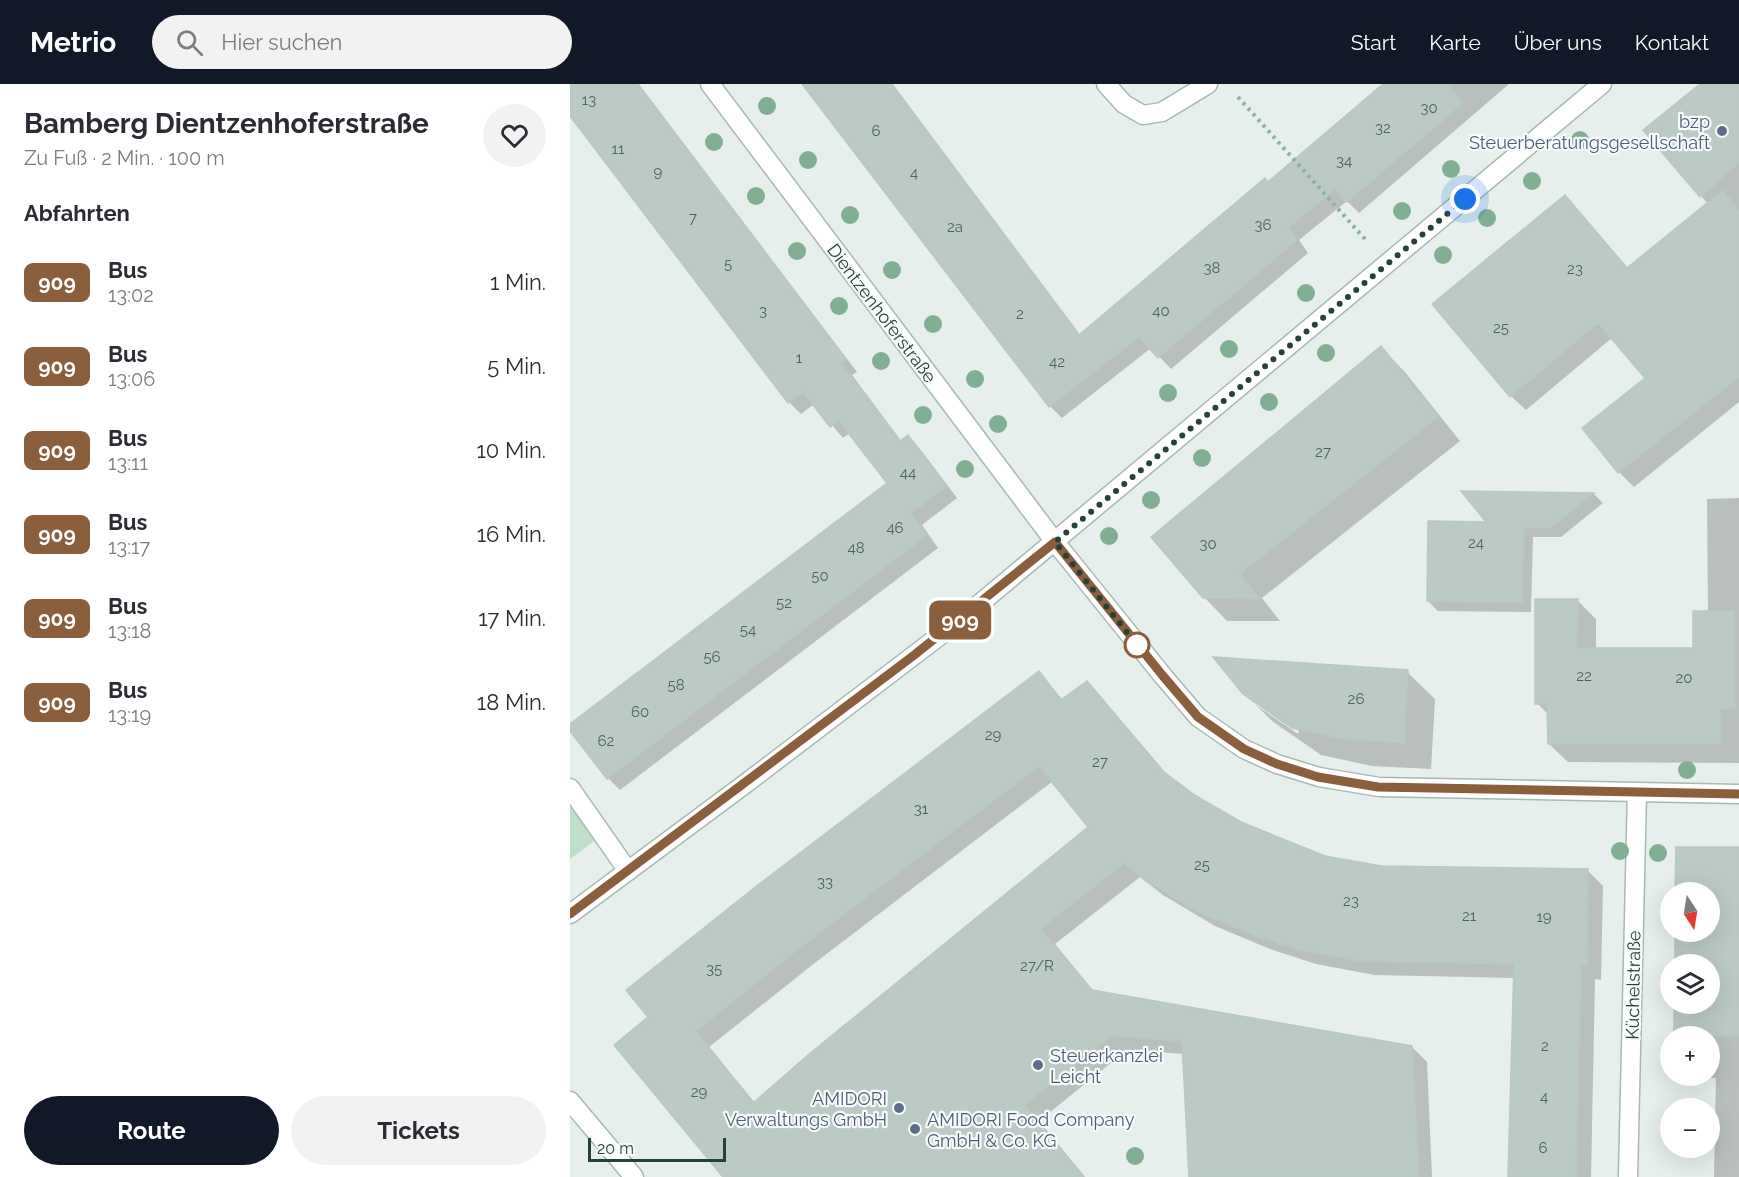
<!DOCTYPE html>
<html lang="de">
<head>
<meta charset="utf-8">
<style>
	:root { --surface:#fff; --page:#f2f2f3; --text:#2b2b33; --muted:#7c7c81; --accent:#111827 }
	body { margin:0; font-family:Raleway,sans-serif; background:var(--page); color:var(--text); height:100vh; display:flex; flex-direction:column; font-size:22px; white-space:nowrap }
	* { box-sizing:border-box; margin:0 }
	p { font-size:20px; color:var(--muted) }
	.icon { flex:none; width:33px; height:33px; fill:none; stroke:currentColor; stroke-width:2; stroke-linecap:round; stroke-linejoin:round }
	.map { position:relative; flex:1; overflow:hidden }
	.panel { display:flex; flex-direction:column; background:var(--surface); width:570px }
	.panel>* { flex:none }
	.badge { padding:0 12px; border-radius:9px; font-size:21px; line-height:39px }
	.needle { width:39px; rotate:168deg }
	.tools { position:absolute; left:1090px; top:798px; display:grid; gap:12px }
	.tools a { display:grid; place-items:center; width:60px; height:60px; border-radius:50%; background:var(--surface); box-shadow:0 6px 24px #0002; font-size:30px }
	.scale { position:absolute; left:18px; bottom:15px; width:138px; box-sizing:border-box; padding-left:6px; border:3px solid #24423a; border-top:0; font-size:16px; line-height:21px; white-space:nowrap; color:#24423a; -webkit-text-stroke:4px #f7fbf9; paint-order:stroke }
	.you { position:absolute; width:30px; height:30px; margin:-15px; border:4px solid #fff; border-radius:50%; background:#1a73e8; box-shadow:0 0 0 9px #1a73e833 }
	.map>.badge { position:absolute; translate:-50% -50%; box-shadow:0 0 0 3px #fff }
	h2 { padding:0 24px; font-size:22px; line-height:54px }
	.round { display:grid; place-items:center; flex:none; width:63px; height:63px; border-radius:32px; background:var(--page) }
	.summary { display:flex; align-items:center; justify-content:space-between; height:102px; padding:0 24px }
	h1 { font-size:28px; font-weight:700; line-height:45px }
	.button { display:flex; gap:12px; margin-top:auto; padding:12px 24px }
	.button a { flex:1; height:69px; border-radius:36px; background:var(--accent); color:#fff; font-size:24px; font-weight:700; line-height:69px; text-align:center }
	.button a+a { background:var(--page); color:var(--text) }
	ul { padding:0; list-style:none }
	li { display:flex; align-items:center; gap:18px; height:84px; padding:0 24px }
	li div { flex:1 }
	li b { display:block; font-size:22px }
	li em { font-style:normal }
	li .badge { min-width:66px; font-weight:700; text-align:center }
	header { display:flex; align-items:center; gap:36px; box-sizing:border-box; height:84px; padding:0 30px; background:var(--accent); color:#fff }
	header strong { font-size:28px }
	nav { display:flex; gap:33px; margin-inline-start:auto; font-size:21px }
	.search { width:420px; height:54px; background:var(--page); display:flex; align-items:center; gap:15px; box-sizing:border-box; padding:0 21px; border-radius:33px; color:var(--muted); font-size:22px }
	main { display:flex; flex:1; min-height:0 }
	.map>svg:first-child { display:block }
	.green { fill:#bfe0c8 }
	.shadow { fill:#0003; fill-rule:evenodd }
	.building { fill:#bbcac4; stroke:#b8c9c2; stroke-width:1.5; fill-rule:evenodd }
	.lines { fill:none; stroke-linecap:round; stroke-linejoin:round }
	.service-casing { stroke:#a8b8b2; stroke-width:21 }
	.minor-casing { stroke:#a8b8b2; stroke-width:21 }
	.path { stroke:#86b3a5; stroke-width:4; stroke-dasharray:3 4.5; stroke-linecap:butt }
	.service { stroke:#fff; stroke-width:18 }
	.minor { stroke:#fff; stroke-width:18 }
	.tree { fill:#80af93 }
	.line-casing { stroke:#fff; stroke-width:14 }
	.line { stroke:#8b5e3c; stroke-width:9 }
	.walk { stroke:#24423a; stroke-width:6; stroke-dasharray:0 10.8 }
	.service-dot { fill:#5c6f8a; stroke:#f7fbf9; stroke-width:2 }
	.stop-dot { fill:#fff; stroke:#8b5e3c; stroke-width:3 }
	.labels { text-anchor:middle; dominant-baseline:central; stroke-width:4.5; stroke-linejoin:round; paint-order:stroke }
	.number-label { font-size:15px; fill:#4a645c }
	.service-label { font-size:18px; fill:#4e5e75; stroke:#f7fbf9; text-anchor:end }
	.street-label { font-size:18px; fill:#24423a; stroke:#f7fbf9 }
</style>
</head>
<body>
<header>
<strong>Metrio</strong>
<div class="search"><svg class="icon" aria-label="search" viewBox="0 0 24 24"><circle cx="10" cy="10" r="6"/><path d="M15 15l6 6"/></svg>Hier suchen</div>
<nav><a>Start</a><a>Karte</a><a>Über uns</a><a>Kontakt</a></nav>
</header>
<main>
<section class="panel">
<div class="summary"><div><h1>Bamberg Dientzenhoferstraße</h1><p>Zu Fuß · 2 Min. · 100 m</p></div><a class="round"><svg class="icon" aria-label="heart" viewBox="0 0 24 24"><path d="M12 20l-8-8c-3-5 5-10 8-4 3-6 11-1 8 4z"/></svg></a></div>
<h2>Abfahrten</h2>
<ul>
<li><span class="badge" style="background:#8b5e3c;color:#fff">909</span><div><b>Bus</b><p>13:02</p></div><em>1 Min.</em></li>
<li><span class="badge" style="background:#8b5e3c;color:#fff">909</span><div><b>Bus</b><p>13:06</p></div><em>5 Min.</em></li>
<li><span class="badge" style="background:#8b5e3c;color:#fff">909</span><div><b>Bus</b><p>13:11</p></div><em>10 Min.</em></li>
<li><span class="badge" style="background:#8b5e3c;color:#fff">909</span><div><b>Bus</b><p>13:17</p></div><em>16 Min.</em></li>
<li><span class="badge" style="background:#8b5e3c;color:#fff">909</span><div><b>Bus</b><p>13:18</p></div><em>17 Min.</em></li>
<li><span class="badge" style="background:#8b5e3c;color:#fff">909</span><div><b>Bus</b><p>13:19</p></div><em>18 Min.</em></li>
</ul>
<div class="button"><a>Route</a><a>Tickets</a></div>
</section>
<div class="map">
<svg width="1169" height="1093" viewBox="0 0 1169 1093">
	<rect width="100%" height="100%" fill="#e6efeb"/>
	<!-- green -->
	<path class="green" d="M0,717l27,38 -27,20z"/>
	<!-- shadow -->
	<path class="shadow" d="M0,0h68l219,288 -5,3 50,67 6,-5 12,12 37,49 -35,27 16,23 -318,242 -12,-12 -38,-49v-3l319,-243 -39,-50 -7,5 -29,-34 -13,10 -12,-12 -219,-289z
		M235,0h87l189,252 188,-152 117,-100h123l-150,129 -12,-12 -48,39 9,13 -137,116 -20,-21 -89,70 -12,-12z
		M1132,0h37v318l-105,85 -15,-15 -35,-43 64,-51 -35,-41 -87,73 -15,-14 54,-199 63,72 80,-65 -63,-73z
		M811,264l23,23 56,70 -198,157 18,23h-53l-23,-24z
		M895,408l129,2 9,9 -42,34h-28l-2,75 -93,-1 -10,-10 62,-78z
		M1169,414v265l-171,-1 -19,-18v-29l-12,-12 40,-103 19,19v31h99l13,-37 -1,-114z
		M837,588l28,27 -4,70 -59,-3 -51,-11 -49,-34 -16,-16 42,29 1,-3 -45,-31v3l-10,-10z
		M469,589l24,27 24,-17 83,95 25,19 46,26 83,35 57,10 207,3 15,15 -2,94 -6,-1 -4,198h-81l5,-199 -140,-3 -59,-11 -46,-15 -55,-23 -52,-31 -23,-18 -85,67 39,48 318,55 15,15 5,115h-242l-5,-123 -58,-4 -88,71 46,56h-360l-108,-132zM483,697l37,46 -335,276 -46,-56 107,-85z
		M1107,764l62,1v328h-25l2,-99h-27l-2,-2h23v-40h-37v-9h3v-23h34v-40h-34l1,-32h33v-40h-33z"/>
	<!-- building -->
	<path class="building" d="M0,0h68l208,275 -5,4 59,78 8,-6 39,51 -36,27 16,22 -320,244 -37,-48v-7l317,-241 -48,-62 -9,6 -27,-35 -15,11 -218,-287z
		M232,0h90l187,251 186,-157 3,4 115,-98h64l16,19 -116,99 -12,-13 -47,39 9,12 -139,118 -19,-21 -90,70z
		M1130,0h39v79l-39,34 -57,-67z
		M1153,106l16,21v166l-121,96 -36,-45 63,-50 -47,-55 -88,74 -78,-93 133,-109 62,73z
		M811,262l57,71 -198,157 19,25 -56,-1 -52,-61z
		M891,407l133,2 -44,35 -26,-1 -2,76 -95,-2 1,-80 58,1z
		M965,515h43l-1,49h116v-37h41l1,97 -14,1v35h-173l-1,-40h-12z
		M643,573l195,13 -4,73 -60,-4 -52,-11 -49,-34z
		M469,587l22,29 26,-19 77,91 32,24 45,26 84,34 56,10 207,3 -1,96h-6l-5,212h-68l6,-213 -155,-3 -59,-11 -46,-15 -56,-23 -52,-31 -22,-18 -83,66 51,61 320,56 7,131h-230l-7,-136 -71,-5 -86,69 59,72h-361l-109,-132 34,-28 -22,-27 128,-102zM469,682l49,61 -280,228 -55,48 -57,-72 105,-84z
		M1106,763h63v189h-65v-32h36v-40h-35v-32h35v-40h-35z"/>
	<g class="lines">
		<!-- service casing -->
		<g class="service-casing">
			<path id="service" d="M536,0l18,20 19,11 19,-3 46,-28
				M0,704l58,83"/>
		</g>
		<!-- minor casing -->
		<g class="minor-casing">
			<path id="minor" d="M140,0l345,458 108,134 35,41 46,32 33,15 42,13 60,10 360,7
				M0,830l179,-133 210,-160 643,-537
				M0,1017l64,76
				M1058,1093l9,-385"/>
		</g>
		<!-- path -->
		<path class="path" d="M668,13l127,142"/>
		<!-- service -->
		<use href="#service" class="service"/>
		<!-- minor -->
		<use href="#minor" class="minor"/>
	</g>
	<!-- trees -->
	<g class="tree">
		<circle cx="197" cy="22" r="9"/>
		<circle cx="1010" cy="56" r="9"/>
		<circle cx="144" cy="58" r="9"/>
		<circle cx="238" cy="76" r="9"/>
		<circle cx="881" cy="85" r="9"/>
		<circle cx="962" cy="97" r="9"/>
		<circle cx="186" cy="112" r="9"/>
		<circle cx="832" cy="127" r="9"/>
		<circle cx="280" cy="131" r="9"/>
		<circle cx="917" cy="134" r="9"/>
		<circle cx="227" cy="167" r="9"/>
		<circle cx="873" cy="171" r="9"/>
		<circle cx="322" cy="186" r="9"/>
		<circle cx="736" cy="209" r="9"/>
		<circle cx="269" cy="222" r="9"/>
		<circle cx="363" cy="240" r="9"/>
		<circle cx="659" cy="265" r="9"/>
		<circle cx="756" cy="269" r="9"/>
		<circle cx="311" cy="277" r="9"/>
		<circle cx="405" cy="295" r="9"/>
		<circle cx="598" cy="309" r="9"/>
		<circle cx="699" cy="318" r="9"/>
		<circle cx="353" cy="331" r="9"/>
		<circle cx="428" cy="340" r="9"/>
		<circle cx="632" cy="374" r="9"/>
		<circle cx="395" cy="385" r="9"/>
		<circle cx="581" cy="416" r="9"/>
		<circle cx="539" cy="452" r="9"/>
		<circle cx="1117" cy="686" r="9"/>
		<circle cx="1050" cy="767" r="9"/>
		<circle cx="1088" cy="769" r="9"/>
		<circle cx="565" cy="1072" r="9"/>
	</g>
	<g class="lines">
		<!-- line casing -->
		<g class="line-casing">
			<path id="line" d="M0,830l343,-258 142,-114 108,134 35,41 46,32 33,15 41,13 60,10 361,7"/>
		</g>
		<!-- line -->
		<use href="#line" class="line"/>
		<!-- walk -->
		<path class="walk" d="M567,561l5,6 -87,-109 410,-343"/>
	</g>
	<!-- markers -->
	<g class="service-dot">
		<circle cx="1152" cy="47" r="6"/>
		<circle cx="468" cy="981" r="6"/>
		<circle cx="329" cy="1024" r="6"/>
		<circle cx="345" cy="1045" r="6"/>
	</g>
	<circle class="stop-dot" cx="567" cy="561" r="12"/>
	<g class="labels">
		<!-- number labels -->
		<g class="number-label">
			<text x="19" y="16">13</text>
			<text x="859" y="24">30</text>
			<text x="813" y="44">32</text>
			<text x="306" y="47">6</text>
			<text x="48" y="65">11</text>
			<text x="774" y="77">34</text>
			<text x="88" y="88">9</text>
			<text x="344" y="89">4</text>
			<text x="123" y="134">7</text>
			<text x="693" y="141">36</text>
			<text x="385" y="143">2a</text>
			<text x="158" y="180">5</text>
			<text x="642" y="184">38</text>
			<text x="1005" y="185">23</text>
			<text x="193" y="227">3</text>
			<text x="591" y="227">40</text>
			<text x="450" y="230">2</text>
			<text x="931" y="244">25</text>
			<text x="229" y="274">1</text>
			<text x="487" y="278">42</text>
			<text x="753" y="368">27</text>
			<text x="338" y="389">44</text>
			<text x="325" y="444">46</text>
			<text x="906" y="459">24</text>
			<text x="638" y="460">30</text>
			<text x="286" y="464">48</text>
			<text x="250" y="492">50</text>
			<text x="214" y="519">52</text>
			<text x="178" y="546">54</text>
			<text x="142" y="573">56</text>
			<text x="1014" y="592">22</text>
			<text x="1114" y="594">20</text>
			<text x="106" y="601">58</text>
			<text x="786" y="615">26</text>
			<text x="70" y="628">60</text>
			<text x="423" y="651">29</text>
			<text x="36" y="657">62</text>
			<text x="530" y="678">27</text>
			<text x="351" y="725">31</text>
			<text x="632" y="781">25</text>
			<text x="255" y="798">33</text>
			<text x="781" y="817">23</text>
			<text x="899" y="832">21</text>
			<text x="974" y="833">19</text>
			<text x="467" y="882">27/R</text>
			<text x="144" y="885">35</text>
			<text x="975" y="962">2</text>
			<text x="129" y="1008">29</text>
			<text x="974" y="1013">4</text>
			<text x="973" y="1064">6</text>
		</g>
		<!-- service labels -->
		<g class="service-label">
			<text x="1140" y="37">bzp<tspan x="1140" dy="21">Steuerberatungsgesellschaft</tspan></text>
			<text x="480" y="971" text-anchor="start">Steuerkanzlei<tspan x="480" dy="21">Leicht</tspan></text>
			<text x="317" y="1014">AMIDORI<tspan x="317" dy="21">Verwaltungs GmbH</tspan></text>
			<text x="357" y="1035" text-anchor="start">AMIDORI Food Company<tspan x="357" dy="21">GmbH &amp; Co. KG</tspan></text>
		</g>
		<!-- street labels -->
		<g class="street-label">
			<text transform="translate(312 229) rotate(53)">Dientzenhoferstraße</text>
			<text transform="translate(1063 901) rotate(-89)">Küchelstraße</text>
		</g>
	</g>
</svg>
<div class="tools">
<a><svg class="needle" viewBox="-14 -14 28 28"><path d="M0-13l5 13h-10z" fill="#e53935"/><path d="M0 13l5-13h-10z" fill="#7c7c81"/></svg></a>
<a><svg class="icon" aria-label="layers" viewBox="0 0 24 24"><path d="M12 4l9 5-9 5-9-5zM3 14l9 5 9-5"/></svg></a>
<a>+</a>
<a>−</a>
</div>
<div class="scale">20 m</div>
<div class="you" style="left:895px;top:115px"></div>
<b class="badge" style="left:390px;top:536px;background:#8b5e3c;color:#fff">909</b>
</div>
</main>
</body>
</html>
